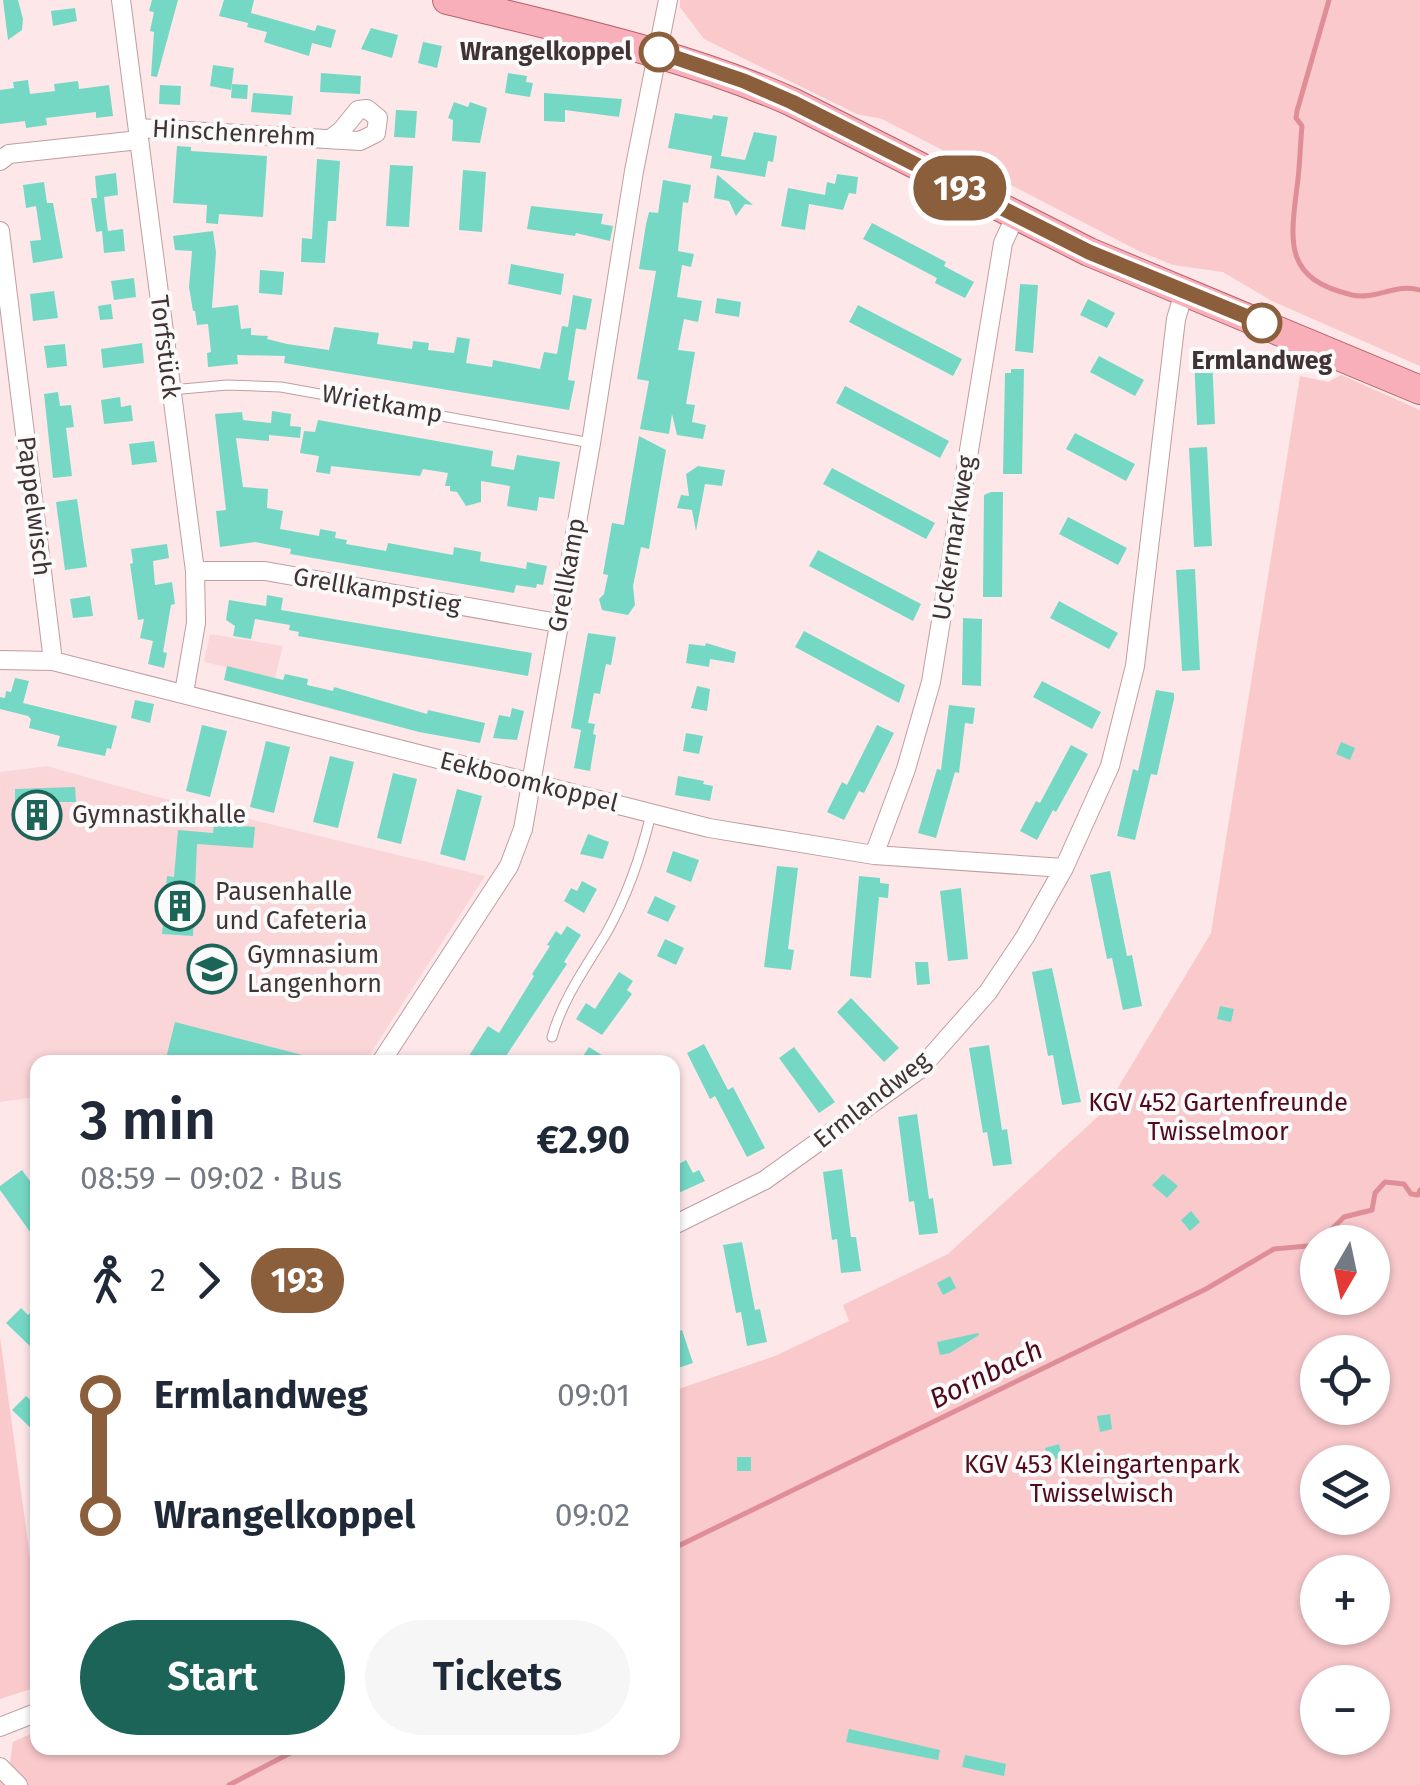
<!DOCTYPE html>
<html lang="en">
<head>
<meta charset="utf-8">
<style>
	:root { --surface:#fff; --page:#f6f6f7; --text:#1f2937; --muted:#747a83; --accent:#1d6458 }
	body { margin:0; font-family:"Fira Sans",sans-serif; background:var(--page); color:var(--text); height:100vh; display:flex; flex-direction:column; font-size:38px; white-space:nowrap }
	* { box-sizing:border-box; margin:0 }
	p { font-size:32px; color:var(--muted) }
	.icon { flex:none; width:55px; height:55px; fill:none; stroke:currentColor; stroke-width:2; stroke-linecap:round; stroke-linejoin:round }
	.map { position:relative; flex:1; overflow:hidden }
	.panel { position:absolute; left:30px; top:1055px; width:650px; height:700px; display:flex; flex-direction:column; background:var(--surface); border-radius:20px; box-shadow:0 2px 8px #0004 }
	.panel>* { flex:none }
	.badge { padding:0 20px; border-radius:32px; font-size:35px; line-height:65px }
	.needle { width:65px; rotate:189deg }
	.controls { position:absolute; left:1300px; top:1225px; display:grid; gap:20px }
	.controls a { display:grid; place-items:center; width:90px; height:90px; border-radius:50%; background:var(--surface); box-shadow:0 2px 8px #0004; font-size:50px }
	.map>.badge { position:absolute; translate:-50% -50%; box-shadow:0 0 0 5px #fff }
	.legs { display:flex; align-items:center; gap:15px; height:110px; padding:0 50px; font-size:32px }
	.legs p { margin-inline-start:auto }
	.summary { display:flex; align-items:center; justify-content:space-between; height:170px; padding:0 50px }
	h1 { font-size:55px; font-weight:600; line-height:75px }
	.button { display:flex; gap:20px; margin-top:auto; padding:20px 50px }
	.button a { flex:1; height:115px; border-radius:60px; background:var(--accent); color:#fff; font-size:40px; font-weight:600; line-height:115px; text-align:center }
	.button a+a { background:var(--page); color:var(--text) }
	ul { padding:0 50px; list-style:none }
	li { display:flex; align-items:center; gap:35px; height:120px; font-size:38px }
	li i { display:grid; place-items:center; width:15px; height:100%; margin:0 12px; background:currentColor }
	li i::after { content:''; width:25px; height:25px; margin:-12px; border:8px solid; border-radius:50%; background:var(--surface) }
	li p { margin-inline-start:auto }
	li:first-child i { background:linear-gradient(#0000 50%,currentColor 0) }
	li:last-child i { background:linear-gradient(currentColor 50%,#0000 0) }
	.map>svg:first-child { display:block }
	.built { fill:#fbd6d8 }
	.green { fill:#f9c9cc; fill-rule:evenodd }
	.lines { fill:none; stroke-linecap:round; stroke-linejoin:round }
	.stream { stroke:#df8e97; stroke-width:5 }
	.building { fill:#75d8c5 }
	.service-casing { stroke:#c19da0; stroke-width:11 }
	.minor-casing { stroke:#c19da0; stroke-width:20 }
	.primary-casing { stroke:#b6616d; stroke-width:30 }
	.service { stroke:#fff; stroke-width:9 }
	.minor { stroke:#fff; stroke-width:18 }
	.primary { stroke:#f9afb9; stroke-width:28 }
	.line-1-casing { stroke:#fff; stroke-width:22 }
	.line-1 { stroke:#8b5e3c; stroke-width:15 }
	.stop-1-dot { fill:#fff; stroke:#8b5e3c; stroke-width:5 }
	.labels { text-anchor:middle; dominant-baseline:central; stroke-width:8; stroke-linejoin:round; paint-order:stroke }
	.stop-label { font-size:25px; font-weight:bold; fill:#413334; stroke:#fafafa; text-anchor:end }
	.street-label { font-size:25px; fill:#413334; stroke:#fafafa }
	.poi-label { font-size:25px; fill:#413334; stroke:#fafafa; text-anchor:start }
	.park-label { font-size:25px; fill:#520a1c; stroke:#fafafa }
	.water-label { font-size:28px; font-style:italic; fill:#50081b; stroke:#fafafa }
</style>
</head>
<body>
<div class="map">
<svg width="1420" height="1785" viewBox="0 0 1420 1785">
	<rect width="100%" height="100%" fill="#fee7e8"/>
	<!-- built -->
	<path class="built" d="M210,634l73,12 -8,32 -71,-16z
		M47,766l103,29 335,81 -120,186h-327l-1,35 -37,5v-330z"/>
	<!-- green -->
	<path class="green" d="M680,0h740v366l-148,-65 -49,-29 -50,-7 -34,-14 -257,-132 -25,-5 -153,-75 -24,-32z
		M1341,375l79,35v1375h-1420v-13l10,-9 3,-21 24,-11 1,17h634l1,-357 102,-35 74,-35 -6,-16 105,-51 156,-143 107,-178 89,-557 28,6zM1318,1242h54v56h-54zM1318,1352h54v56h-54zM1318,1462h54v56h-54zM1318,1572h54v56h-54zM1318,1682h54v56h-54z
		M0,1337l37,272v78l-37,12z"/>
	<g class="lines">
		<!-- stream -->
		<path class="stream" d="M1329,0l-32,111 -1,7 6,8c-2,21 -2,41 -5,61 -7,56 -13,92 55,108 24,5 44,-12 68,-5
			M1319,1242l25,-25 28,-7 3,-17 10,-11 19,2 7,10 7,1 2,-5
			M672,1549l534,-260 68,-40 44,-4
			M229,1785l71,-37"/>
	</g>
	<!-- building -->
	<path class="building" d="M3,0h15l5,19 -1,11 -14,10z
		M152,0h26l-21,77 -6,-1 3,-44 -4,-1 4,-19 -5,-1z
		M224,0h30l-3,13 64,18 2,-6 19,5 -5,18 -19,-5 -3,13 -45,-14 3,-10 -20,-5 3,-11 -2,7 -29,-7z
		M75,8l2,13 -24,5 -2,-15z
		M371,28l27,7 -6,23 -31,-9z
		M423,42l19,4 -5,22 -19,-5z
		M213,65l21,3 -3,22 -21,-4z
		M321,73l40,3 -1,18 -40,-2z
		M508,73l19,3 -1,6 7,1 -3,14 -25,-4z
		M28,80l2,14 25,-3 -1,-7 24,-3 1,8 30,-4 4,31 -17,2v-6l-50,6 1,7 -21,3 -1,-7 -25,3v-34l14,-2 -1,-6z
		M232,84l16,1 -1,14 -16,-1z
		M160,85l21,1 -1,19 -21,-1z
		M253,93l40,3 -2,19 -40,-3z
		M544,93l78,6 -3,18 -54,-7v12l-21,-1z
		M454,102l14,5 2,-5 17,6 -7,35 -28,-2 1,-21 -5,-2z
		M396,110l21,1 -2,27 -21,-1z
		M675,113l37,6 1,-4 15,2 -7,39 24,4 9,-28 23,4 -4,26 -5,-1 -3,16 -55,-9 2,-12 -44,-8z
		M177,146l14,1v4l76,5 -4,61 -44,-3 -1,10 -12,-1 1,-18 -34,-2z
		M317,159l23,2 -4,60h-8l-3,42 -24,-1 1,-24 10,1z
		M390,165l23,1 -4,61 -23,-1z
		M463,170l23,2 -4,60 -23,-2z
		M116,173l2,22 -14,2 2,19 2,15 15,-2 2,22 -21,2 -2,-22 -6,1 -5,-34h6l-2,-22z
		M837,174l21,3 -2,17 -7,-1 -6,17 -34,-6 -4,26 -24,-4 7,-38 37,7 2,-13 8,2z
		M717,175l2,1 34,29 -8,-1 -9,12 -7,-15 -15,-3z
		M663,180l28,5 -3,18 -5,-1 -5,49 16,3 -3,13 -9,-2 -5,32 25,4 -4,21 -14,-3 -6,31 17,2 -9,52 9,1 -3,17 14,3 -3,14 -26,-4 -5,-21 -3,20 -29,-5 9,-48 -12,-2 19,-108 -17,-2 7,-45 3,-12 9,1z
		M44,182l3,21h6l10,55 -30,5 -3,-22 11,-1 -5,-34 -10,2 -3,-23z
		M531,206l72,8 -2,10 12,2 -3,15 -34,-8 -1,3 -48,-7z
		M872,223l74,39 -2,4 30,16 -9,16 -30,-15 2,-5 -74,-39z
		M213,231l3,21 -4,56 26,-3 3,24 10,-1v7l17,1 -1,3 20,5 42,6 5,-23 45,6 -2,11 35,5 1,-8 16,2 -1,7 26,3 3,-16 13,2 -4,24 26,4 1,-7 47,9 4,-17 13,2 5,-28 6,1 5,-32 19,4 -6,31 -13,-2h3l-8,52 7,1 -6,29 -285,-47 2,-15 -1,8 -48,-1 1,9 -30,3 -1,-14 4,-1 -3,-28 -11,1 -2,-14h-2l-4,-24 3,-36 -17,-1 -2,-14z
		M511,264l53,10 -3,21 -53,-11z
		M260,270l24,2 -2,23 -23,-2z
		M134,278l2,19 -22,3 -3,-19z
		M1020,284l18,1 -5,68 -18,-2z
		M54,291l4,27 -25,3 -3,-27z
		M717,298l24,4 -2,15 -24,-4z
		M1088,299l27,14 -8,15 -27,-13z
		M111,304l2,15 -13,1 -2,-14z
		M858,305l104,54 -9,17 -104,-54z
		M142,343l2,20 -41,5 -2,-19z
		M65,344l2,22 -20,2 -3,-22z
		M1099,356l45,24 -9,16 -45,-24z
		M1212,357l3,67 -18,1 -3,-67z
		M1011,369h13l-2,105h-19l2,-101h6z
		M845,386l104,55 -9,17 -104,-55z
		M58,392l2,14 11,-1 3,22 -8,1 6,48 -19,2 -9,-84z
		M120,397l1,10 10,-2 2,16 -29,3 -3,-24z
		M272,411l19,3 -1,12 11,1 -1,11 -31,-3v6l-33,-3 7,49 25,2 -1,19 16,3 -3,18 39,7 1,-7 16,3 -1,6 12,2 -1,4 40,7 2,-8 65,12 1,-8 27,5 -1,9 46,8 1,-7 20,4 -4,19 -6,-1 -1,4 -20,-3 -2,8 -224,-39 1,-5 -36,-7 -35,5 -4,-36 10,-1 -11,-96 27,-2 1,8 28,3z
		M318,420l175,31 -2,15 23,4 3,-15 43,7 -6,37 -15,-2 -2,14 -30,-5 3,-20 -29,-5v21l-15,4 -9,-14 -7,-1v-5h-5l3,-13 -25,-4 -3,7 -89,-10 -1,8 -14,-2 3,-16 -19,-3 4,-22 11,1z
		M1075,433l60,31 -9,17 -60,-32z
		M639,436l27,14 -17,99 -8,-2 -8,39 2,19 -7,10 -26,-5 -3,-11 5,-5 4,-19 -5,-1 9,-51 12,2z
		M154,441l3,21 -25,3 -3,-21z
		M1207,447l5,99 -18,1 -5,-99z
		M698,466l27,4 -3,16 -17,-2 -9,47 -4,-21 -15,-2 4,-13 8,1 -3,-22z
		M832,468l103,55 -9,16 -103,-55z
		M991,492h12l-1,105h-19l1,-102z
		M77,499l10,68 -22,3 -9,-68z
		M1068,517l59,31 -9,17 -59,-31z
		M167,544l2,14 -16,3 2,24 17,-3 3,22 -4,1 -8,47 4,1 -3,15 -16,-4 5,-23 -13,-3 4,-19 -6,1 -8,-56 3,-1 -2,-14z
		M818,550l103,54 -8,17 -104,-55z
		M1195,569l5,101 -18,1 -6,-101z
		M267,595l16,3 -2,12 251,43 -4,23 -230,-40 1,-4 -10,-2 1,-5 -35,-6 -4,20 -18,-3 2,-10 -9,-6 3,-20 37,6z
		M90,596l3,20 -20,2 -3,-19z
		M1059,601l59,32 -9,16 -59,-31z
		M963,618l19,1 -1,67 -19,-1z
		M804,631l101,54 -6,18 -104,-56z
		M588,633l28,4 -5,28 -5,-1 -6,30 -6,-1 -6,30 7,1 -2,10 3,1 -6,36 -16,-3 7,-38 -10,-2z
		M706,643l30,9 -2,11 -24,-4 -1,8 -23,-4 3,-19 16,2z
		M227,666l56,14 2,-6 23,5 -1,6 26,6 1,-4 93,27 1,-4 57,13 -5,20 -61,-11 -195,-52z
		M15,678l14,3 -6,22 94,23 -6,23 -4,-1 -2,8 -48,-10 3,-10 -31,-8 2,-9 -3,-3 -28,-7v-12l5,1 1,-7 5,1z
		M1042,681l59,31 -9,17 -59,-32z
		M697,686l13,3 -3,22 -16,-3z
		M1156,690l18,3v6l-17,76 -6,-1 -16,66 -18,-4 16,-67 5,2z
		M135,700l19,4 -4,19 -19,-5z
		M949,705l26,3 -2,16 -8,-1 -6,50 -4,-1 -19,66 -18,-5 19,-64 4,1z
		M512,708l12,3 -7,29 -24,-2 6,-23 11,2z
		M202,725l25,6 -17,66 -24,-6z
		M877,725l17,8 -30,60 -5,-2 -15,29 -17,-8 15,-30 5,3z
		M686,733l17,3 -4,18 -16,-3z
		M266,741l24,6 -16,66 -24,-6z
		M1341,742l14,6 -5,12 -14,-6z
		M1071,745l17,9 -32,58 -3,-2 -16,30 -17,-9 16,-30 4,2z
		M330,756l24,6 -16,66 -25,-6z
		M393,773l24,6 -16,65 -24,-6z
		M678,776l26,5 -1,3 10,2 -3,15 -35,-6z
		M75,787l1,15h-17l1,25 -45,2v-40z
		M457,789l25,7 -17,65 -25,-7z
		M214,824l41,3 -2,21 -56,-4 -4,92 -31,-2 5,-58 7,1 4,-47 35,3z
		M588,834l21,8 -6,17 -23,-5z
		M673,851l26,9 -8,22 -25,-10z
		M777,866l21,2 -10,81 6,1 -3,20 -27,-3z
		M1110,871l17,85 5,-1 10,51 -19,4 -11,-52 -5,1 -17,-84z
		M859,876l21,2v5l9,1 -1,14 -9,-1 -8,81 -21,-2z
		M582,881l15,8 -13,24 -20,-12 7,-13 6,3z
		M961,888l7,71 -20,2 -8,-70z
		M655,896l21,10 -8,16 -21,-9z
		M567,926l14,9 -17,27 3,2 -65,98h-37l23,-36 11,7 35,-57 -2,-2 18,-28 -3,-1 9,-14 5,4z
		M665,939l19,9 -8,17 -19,-9z
		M915,962h13l2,22 -13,1z
		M1052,968l29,134 -19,3 -9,-50 -5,1 -16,-84z
		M619,972l14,9 -6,9 5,4 -30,41 -26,-16 10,-16 9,6z
		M851,998l48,50 -15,14 -47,-50z
		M1220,1006l14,3 -3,13 -14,-3z
		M175,1022l139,36v4h-149z
		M704,1044l24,46 5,-3 32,61 -18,9 -32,-61 -5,3 -23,-46z
		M989,1045l13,85 5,-1 5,35 -19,2 -6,-34 -4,1 -14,-85z
		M589,1047l24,15h-34z
		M794,1047l41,55 -16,11 -40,-55z
		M917,1114l12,85 4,-1 5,35 -19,2 -5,-34 -5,1 -11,-85z
		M686,1160l7,13 6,-3 6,11 -33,15v-28z
		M842,1169l9,68h5l5,34 -20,2 -4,-34 -5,1 -9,-68z
		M22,1170l16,22v51l-38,-53v-4z
		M1163,1174l15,12 -11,12 -15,-13z
		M1191,1211l9,11 -10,9 -9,-11z
		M742,1242l13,68 5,-1 7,33 -20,4 -6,-34 -5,1 -13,-68z
		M950,1276l6,12 -13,7 -6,-12z
		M38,1305v49l-32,-31 15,-15 7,7z
		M682,1330l11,33 -21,7v-36z
		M978,1333l1,2 -29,18 -10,2 -3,-13z
		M26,1396l12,11v28l-26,-25z
		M1110,1414l2,15 -12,3 -3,-16z
		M1059,1444l3,13 -13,4 -4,-13z
		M737,1457h14v14h-14z
		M1349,1668v13l-15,1 -1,-13z
		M849,1729l91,21 -2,10 -92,-18z
		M965,1755l41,9 -2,12 -42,-9z"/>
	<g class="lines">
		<!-- service casing -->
		<g class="service-casing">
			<path id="service" d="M171,390l56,-5 54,2 310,56
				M552,1037c11,-39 34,-70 55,-105 21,-38 34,-76 44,-118"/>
		</g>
		<!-- minor casing -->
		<g class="minor-casing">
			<path id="minor" d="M121,0l74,571 1,52 -12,70
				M138,128l222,13 16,-8 2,-15 -11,-9 -9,1 -17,21 -11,8
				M0,161l9,-7 130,-14
				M0,231l53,430
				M195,571h70l293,52
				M0,660l53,1 656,167 165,27 190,13
				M874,855l32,-86 25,-87 72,-439 12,-26
				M381,1062l128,-196 14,-37 68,-386 43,-272 34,-171
				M672,1226l93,-46 155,-111 68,-77 37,-55 39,-69 46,-102 25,-100 41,-347 8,-27
				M0,1727l38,-15
				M0,1767l18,18"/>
		</g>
		<!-- primary casing -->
		<g class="primary-casing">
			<path id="primary" d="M447,0c117,29 234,53 345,102l297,150 331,138"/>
		</g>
		<!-- service -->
		<use href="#service" class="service"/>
		<!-- minor -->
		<use href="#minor" class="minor"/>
		<!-- primary -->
		<use href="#primary" class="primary"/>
	</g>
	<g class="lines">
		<!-- line-1 casing -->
		<g class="line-1-casing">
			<path id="line-1" d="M659,52l85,29 48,21 297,150 173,71"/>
		</g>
		<!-- line-1 -->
		<use href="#line-1" class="line-1"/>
	</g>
	<!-- icons -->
	<defs>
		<g id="building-ring" transform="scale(2.5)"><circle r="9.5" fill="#fafafa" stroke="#1d6458" stroke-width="1.5"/><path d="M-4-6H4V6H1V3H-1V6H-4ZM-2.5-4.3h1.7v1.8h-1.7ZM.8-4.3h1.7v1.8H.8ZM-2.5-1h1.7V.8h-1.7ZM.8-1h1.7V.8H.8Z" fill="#1d6458"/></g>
		<g id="school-ring" transform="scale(2.5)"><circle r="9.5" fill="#fafafa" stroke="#1d6458" stroke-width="1.5"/><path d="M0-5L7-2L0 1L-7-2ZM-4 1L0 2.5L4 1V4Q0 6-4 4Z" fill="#1d6458"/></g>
	</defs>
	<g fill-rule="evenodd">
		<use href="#building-ring" x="37" y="815"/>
		<use href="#building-ring" x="180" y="906"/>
		<use href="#school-ring" x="212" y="969"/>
	</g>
	<!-- markers -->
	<g class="stop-1-dot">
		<circle cx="659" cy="52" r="18"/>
		<circle cx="1262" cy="323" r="18"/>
	</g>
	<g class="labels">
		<!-- stop labels -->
		<g class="stop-label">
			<text x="632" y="52">Wrangelkoppel</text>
			<text x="1262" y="361" text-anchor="middle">Ermlandweg</text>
		</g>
		<!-- street labels -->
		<g class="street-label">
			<text transform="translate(234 133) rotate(3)">Hinschenrehm</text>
			<text transform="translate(165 347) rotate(83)">Torfstück</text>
			<text transform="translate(382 404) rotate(10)">Wrietkamp</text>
			<text transform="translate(34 506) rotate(83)">Pappelwisch</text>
			<text transform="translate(954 538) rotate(-81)">Uckermarkweg</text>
			<text transform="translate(567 575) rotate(-80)">Grellkamp</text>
			<text transform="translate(377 591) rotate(10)">Grellkampstieg</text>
			<text transform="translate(529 782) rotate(14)">Eekboomkoppel</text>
			<text transform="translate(872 1100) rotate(-38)">Ermlandweg</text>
		</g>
		<!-- poi labels -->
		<g class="poi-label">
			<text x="72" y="815">Gymnastikhalle</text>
			<text x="215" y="892">Pausenhalle<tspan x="215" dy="29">und Cafeteria</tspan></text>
			<text x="247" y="955">Gymnasium<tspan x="247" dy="29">Langenhorn</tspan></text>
		</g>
		<!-- park labels -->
		<g class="park-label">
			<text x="1218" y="1103">KGV 452 Gartenfreunde<tspan x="1218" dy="29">Twisselmoor</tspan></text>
			<text x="1102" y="1465">KGV 453 Kleingartenpark<tspan x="1102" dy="29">Twisselwisch</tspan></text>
		</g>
		<!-- water labels -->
		<g class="water-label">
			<text transform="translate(986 1374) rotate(-26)">Bornbach</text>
		</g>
	</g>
</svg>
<div class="controls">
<a><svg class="needle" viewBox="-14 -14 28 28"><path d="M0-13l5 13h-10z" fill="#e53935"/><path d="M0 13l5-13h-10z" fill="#747a83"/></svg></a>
<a><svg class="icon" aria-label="locate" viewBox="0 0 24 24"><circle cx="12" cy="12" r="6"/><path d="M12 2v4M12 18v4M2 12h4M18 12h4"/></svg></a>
<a><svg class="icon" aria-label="layers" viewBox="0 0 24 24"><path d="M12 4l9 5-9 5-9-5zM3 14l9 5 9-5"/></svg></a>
<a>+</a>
<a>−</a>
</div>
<b class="badge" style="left:960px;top:188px;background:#8b5e3c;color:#fff">193</b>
<section class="panel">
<div class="summary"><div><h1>3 min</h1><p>08:59 – 09:02 · Bus</p></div><b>€2.90</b></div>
<div class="legs"><svg class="icon" aria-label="walk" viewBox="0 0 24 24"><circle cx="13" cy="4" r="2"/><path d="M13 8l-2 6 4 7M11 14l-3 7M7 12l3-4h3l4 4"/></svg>2<svg class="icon" aria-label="forward" viewBox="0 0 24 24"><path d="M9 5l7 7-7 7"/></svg><b class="badge" style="background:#8b5e3c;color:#fff">193</b></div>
<ul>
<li><i style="color:#8b5e3c"></i><b>Ermlandweg</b><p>09:01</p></li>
<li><i style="color:#8b5e3c"></i><b>Wrangelkoppel</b><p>09:02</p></li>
</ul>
<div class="button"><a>Start</a><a>Tickets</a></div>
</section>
</div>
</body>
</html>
